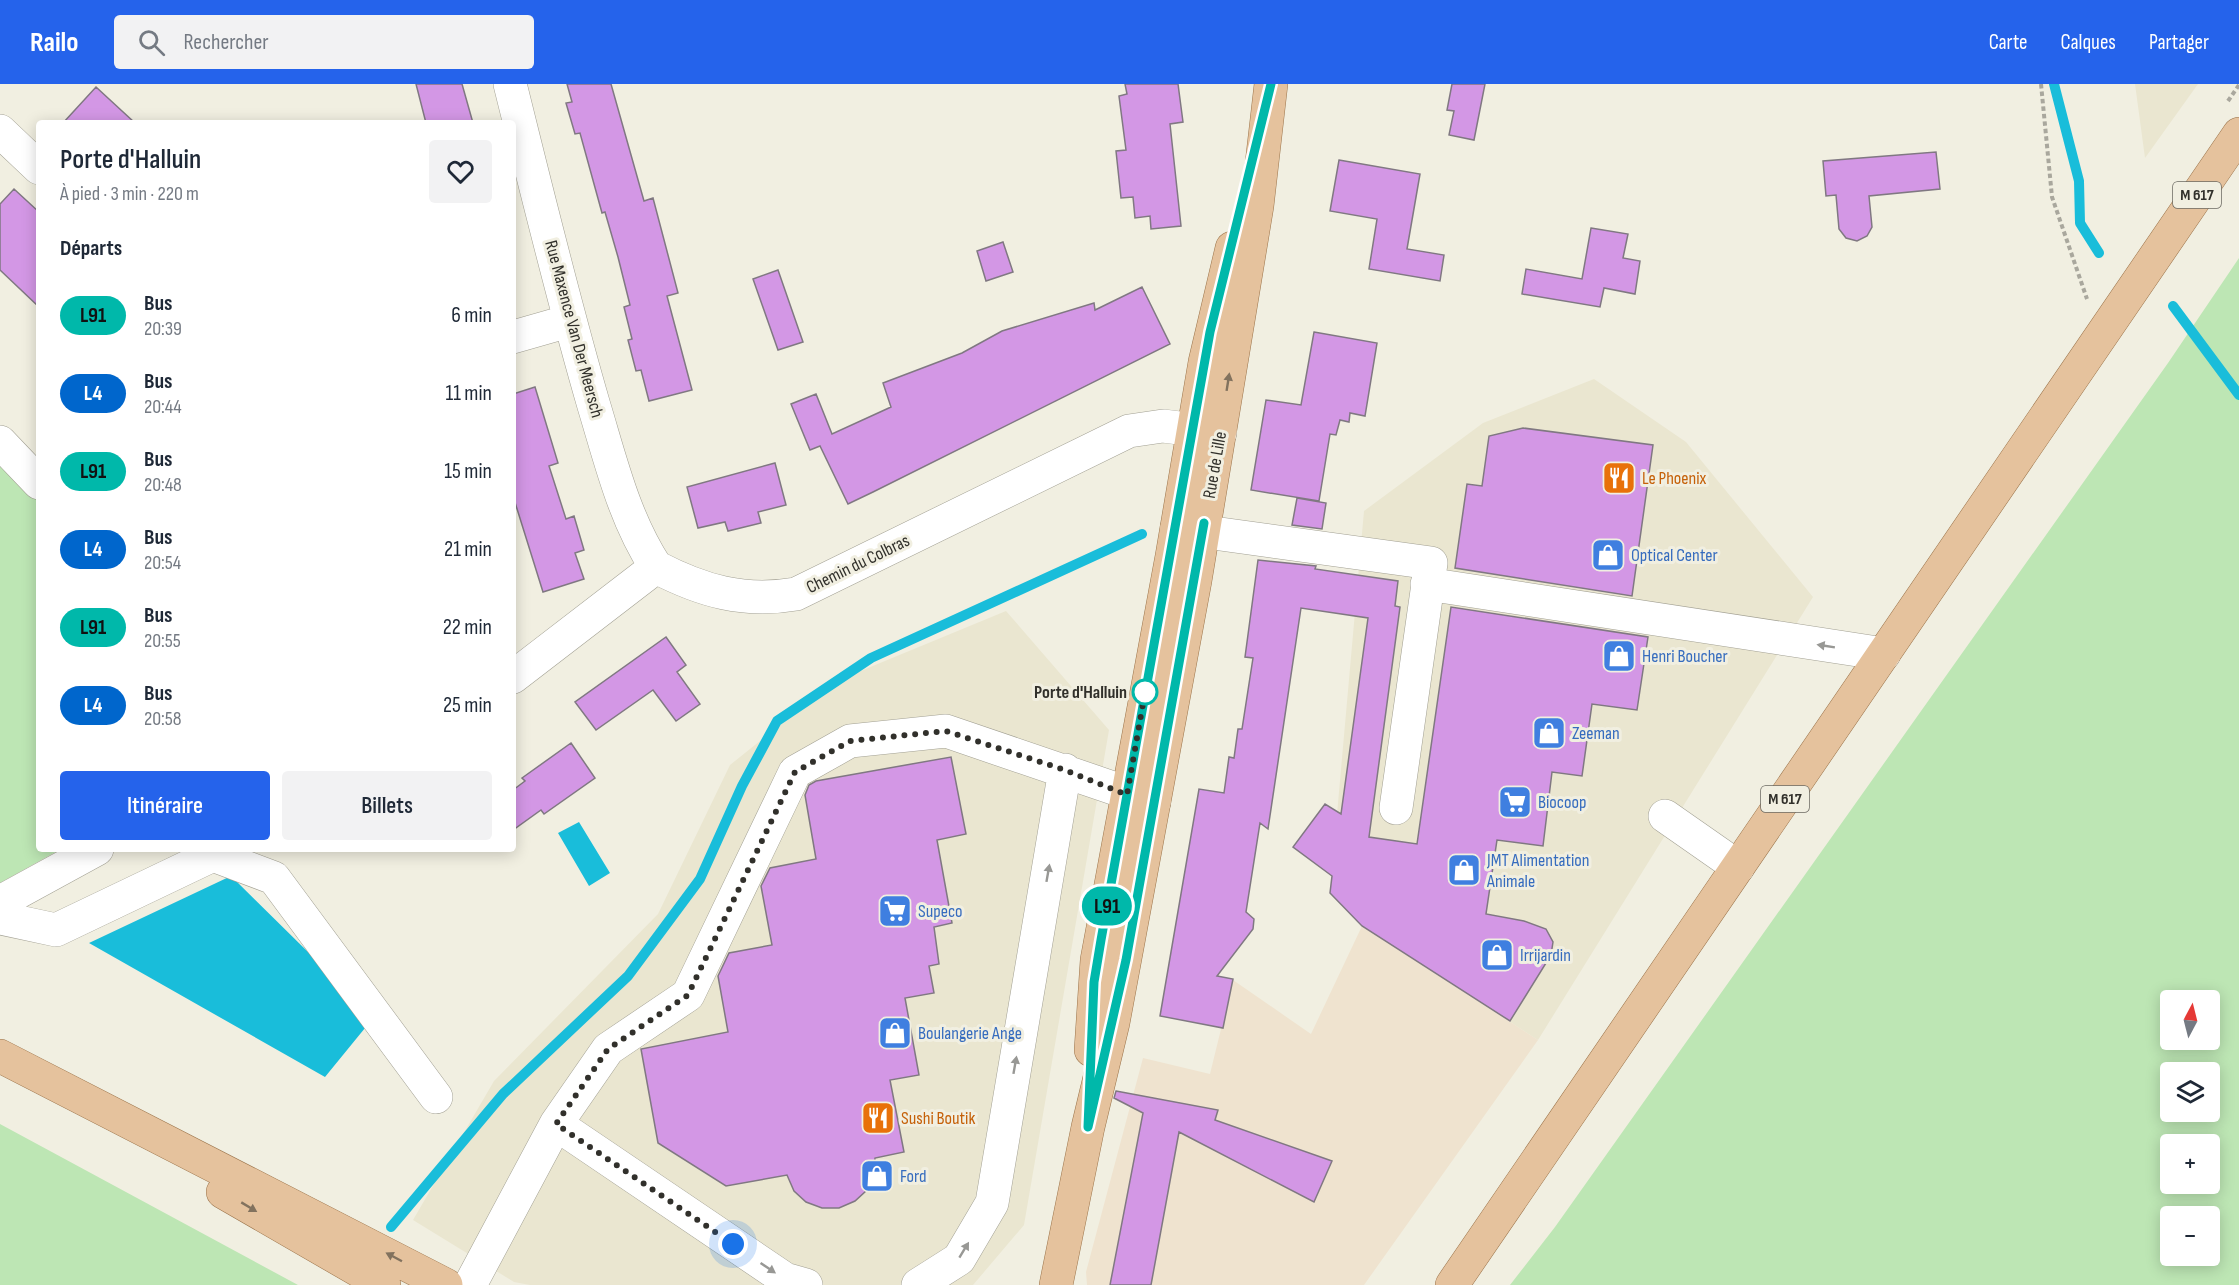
<!DOCTYPE html>
<html lang="fr">
<head>
<meta charset="utf-8">
<style>
	:root { --surface:#fff; --page:#f2f2f3; --text:#1f2937; --muted:#747a83; --accent:#2563eb }
	body { margin:0; font-family:"Sofia Sans Condensed",sans-serif; background:var(--page); color:var(--text); height:100vh; display:flex; flex-direction:column; font-size:22px; white-space:nowrap }
	* { box-sizing:border-box; margin:0 }
	p { font-size:20px; color:var(--muted) }
	.icon { flex:none; width:33px; height:33px; fill:none; stroke:currentColor; stroke-width:2; stroke-linecap:round; stroke-linejoin:round }
	.map { position:relative; flex:1; overflow:hidden }
	.panel { position:absolute; left:36px; top:36px; width:480px; height:732px; display:flex; flex-direction:column; background:var(--surface); border-radius:6px; box-shadow:0 3px 15px #0003 }
	.panel>* { flex:none }
	.badge { padding:0 12px; border-radius:20px; font-size:21px; line-height:39px }
	.needle { width:39px; rotate:7deg }
	.buttons { position:absolute; left:2160px; top:906px; display:grid; gap:12px }
	.buttons a { display:grid; place-items:center; width:60px; height:60px; border-radius:6px; background:var(--surface); box-shadow:0 3px 15px #0003; font-size:30px }
	.you { position:absolute; width:30px; height:30px; margin:-15px; border:4px solid #fff; border-radius:50%; background:#1a73e8; box-shadow:0 0 0 9px #1a73e833 }
	.map>.badge { position:absolute; translate:-50% -50%; box-shadow:0 0 0 3px #fff }
	h2 { padding:0 24px; font-size:22px; line-height:54px }
	.round { display:grid; place-items:center; flex:none; width:63px; height:63px; border-radius:6px; background:var(--page) }
	.headline { display:flex; align-items:center; justify-content:space-between; height:102px; padding:0 24px }
	h1 { font-size:28px; font-weight:600; line-height:45px }
	.cta { display:flex; gap:12px; margin-top:auto; padding:12px 24px }
	.cta a { flex:1; height:69px; border-radius:6px; background:var(--accent); color:#fff; font-size:24px; font-weight:600; line-height:69px; text-align:center }
	.cta a+a { background:var(--page); color:var(--text) }
	ul { padding:0; list-style:none }
	li { display:flex; align-items:center; gap:18px; height:78px; padding:0 24px }
	li div { flex:1 }
	li b { display:block; font-size:22px }
	li em { font-style:normal }
	li .badge { min-width:66px; font-weight:700; text-align:center }
	header { display:flex; align-items:center; gap:36px; box-sizing:border-box; height:84px; padding:0 30px; background:var(--accent); color:#fff }
	header strong { font-size:28px }
	nav { display:flex; gap:33px; margin-inline-start:auto; font-size:21px }
	.search { width:420px; height:54px; background:var(--page); display:flex; align-items:center; gap:15px; box-sizing:border-box; padding:0 21px; border-radius:6px; color:var(--muted); font-size:22px }
	.map>svg:first-child { display:block }
	.built { fill:#eae6d0 }
	.industrial { fill:#efe3cf }
	.green { fill:#bde6b4; fill-rule:evenodd }
	.water { fill:#19bdda }
	.lines { fill:none; stroke-linecap:round; stroke-linejoin:round }
	.stream { stroke:#19bdda; stroke-width:10 }
	.building { fill:#d397e5; stroke:#807882; stroke-width:1.5 }
	.minor-casing { stroke:#a2a093; stroke-width:34 }
	.major-casing { stroke:#9b744b; stroke-width:34 }
	.path { stroke:#a9a79d; stroke-width:4; stroke-dasharray:4.5 3; stroke-linecap:butt }
	.minor { stroke:#fff; stroke-width:33 }
	.major { stroke:#e5c29d; stroke-width:33 }
	.oneway { fill:#82725e }
	.oneway2 { fill:#989895 }
	.line-casing { stroke:#fff; stroke-width:14 }
	.line { stroke:#00b8aa; stroke-width:9 }
	.walk { stroke:#31302b; stroke-width:6; stroke-dasharray:0 10.8 }
	.stop-dot { fill:#fff; stroke:#00b8aa; stroke-width:3 }
	.labels { text-anchor:middle; dominant-baseline:central; stroke-width:6; stroke-linejoin:round; paint-order:stroke }
	.shield { fill:#f1efe1; stroke:#6b6962; stroke-width:1.5 }
	.shield-label { font-size:16px; font-weight:bold; fill:#31302b }
	.street-label { font-size:18px; fill:#31302b; stroke:#f1efe1 }
	.food-label { font-size:18px; fill:#c56008; stroke:#f1efe1; text-anchor:start }
	.shop-label { font-size:18px; fill:#366cbe; stroke:#f1efe1; text-anchor:start }
	.stop-label { font-size:18px; font-weight:bold; fill:#31302b; stroke:#f1efe1; text-anchor:end }
</style>
</head>
<body>
<header>
<strong>Railo</strong>
<div class="search"><svg class="icon" aria-label="search" viewBox="0 0 24 24"><circle cx="10" cy="10" r="6"/><path d="M15 15l6 6"/></svg>Rechercher</div>
<nav><a>Carte</a><a>Calques</a><a>Partager</a></nav>
</header>
<div class="map">
<svg width="2239" height="1201" viewBox="0 0 2239 1201">
	<rect width="100%" height="100%" fill="#f1efe1"/>
	<!-- built -->
	<path class="built" d="M2135,0h63l-53,74z
		M1594,295l92,63 127,155 -275,443 -176,-114 -32,-33 34,-382 119,-88z
		M1006,527l103,119 -85,495 -51,60h-443l-16,-3 -101,-62 81,-139 164,-167 72,-149 104,-83z"/>
	<!-- industrial -->
	<path class="industrial" d="M1362,842l176,114 -174,245h-277l-1,-13 57,-214 67,16 23,-94 78,54z"/>
	<!-- green -->
	<path class="green" d="M2239,174v1027h-729l45,-58 613,-864zM2170,916h40v40h-40zM2210,988v40h-40v-40zM2170,1060h40v40h-40zM2210,1132v40h-40v-40z
		M0,376l39,39v350h22l-61,34z
		M0,1040l298,161h-298z"/>
	<!-- water -->
	<path class="water" d="M579,738l31,51 -21,13 -31,-53z
		M231,792l143,141 -49,60 -236,-134z"/>
	<g class="lines">
		<!-- stream -->
		<path class="stream" d="M2054,0l25,97 1,42 19,30
			M2173,222l66,89
			M391,1143l112,-133 125,-118 72,-97 42,-93 35,-65 94,-63 271,-124"/>
	</g>
	<!-- building -->
	<path class="building" d="M416,0h46l11,39h-47z
		M567,0h44l33,117 9,-3 25,95 -11,3 25,94 -43,11 -8,-31 -5,1 -8,-31 4,-1 -8,-32 6,-2 -12,-48 -13,-45 -3,1 -22,-80 -5,1 -9,-31 6,-1z
		M1125,0h53l5,38 -13,2 11,102 -30,3 -1,-13 -15,2 -2,-21 -12,1 -5,-47 10,-1 -7,-54 8,-2z
		M1452,0h33l-11,56 -25,-5 5,-24 -7,-1z
		M96,3l39,36h-72z
		M1936,68l4,37 -71,7 3,31 -5,9 -10,5 -11,-3 -7,-9 -3,-34 -10,1 -3,-35z
		M1339,76l81,14 -13,75 37,6 -4,26 -71,-12 8,-50 -47,-8z
		M14,105l25,23v95l-39,-37v-66z
		M1591,144l37,6 -5,24 17,3 -5,33 -31,-6 -4,19 -78,-13 4,-25 56,10z
		M1003,158l10,30 -27,9 -9,-30z
		M778,186l25,72 -25,8 -25,-71z
		M1142,203l28,57 -297,148 -25,12 -28,-58 -10,4 -19,-46 25,-10 16,40 59,-27 -8,-24 79,-30 40,-22 92,-28 1,7z
		M1314,248l63,11 -12,73 -15,-3 -1,9 -9,-2 -4,15 -6,-1 -11,67 -68,-11 15,-90 35,5z
		M535,303l23,76 -9,3 17,53 8,-3 10,34 -9,3 9,26 -41,13 -30,-96v-102z
		M1523,344l130,17 -21,151 -177,-28 12,-84 15,2 7,-50z
		M775,379l11,42 -28,7 3,11 -33,8 -3,-9 -27,6 -11,-41z
		M1297,414l29,5 -4,26 -30,-4z
		M1258,476l58,6 -1,3 83,12 -3,25 5,1 -31,230 48,7 34,-237 197,30 -11,73 -45,-6 -10,72 -30,-4 -9,74 -46,-6 -11,74 38,7 22,8 7,13 -2,13 -41,66 -148,-95 -32,-33 2,-17 -39,-29 32,-43 16,10 27,-196 -67,-10 -33,221 -8,-6 -14,89 8,7 -1,10 -36,47 16,3 -10,49 -63,-12 39,-227 25,4 5,-36 5,1 4,-29h4l11,-71 -8,-1z
		M666,553l20,28 -9,7 23,32 -24,17 -23,-31 -57,40 -21,-28z
		M571,659l24,35 -51,36 -3,-4 -28,20v-40l12,-9 -3,-3z
		M951,673l15,77 -29,6 15,83 -18,4 5,37 -10,2 5,27 -29,5 14,77 -29,5 14,72 -29,6 -1,17 -7,15 -12,11 -16,7h-17l-16,-6 -12,-11 -7,-16 -61,11 -68,-43 -17,-94 87,-17 -10,-56 11,-23 43,-8 -11,-59 9,-18 46,-9 -11,-64 4,-10 7,-4z
		M1116,1007l102,19 -3,10 117,41 -18,41 -135,-70 -28,153h-41l33,-172 -29,-15z"/>
	<g class="lines">
		<!-- minor casing -->
		<g class="minor-casing">
			<path id="minor" d="M510,0c27,108 53,216 84,322 17,56 30,112 62,161
				M0,47l39,37
				M513,253l56,-16
				M0,358l39,41
				M1177,444l254,35 -35,245
				M1427,500l457,70
				M513,593l143,-110c46,24 88,36 140,27l333,-163 34,-5 57,7
				M1665,732l73,51
				M0,818l97,-53
				M0,834l56,12 157,-75 61,23 162,219
				M556,1040l52,-75 80,-54 107,-223 55,-31 96,-10 208,71
				M470,1201l86,-161 229,155 21,6
				M918,1201l41,-26 33,-56 73,-433"/>
		</g>
		<!-- major casing -->
		<g class="major-casing">
			<path id="major" d="M1091,966l6,-90 75,-404 33,-194 27,-114
				M0,972l446,229
				M223,1108l161,93
				M1056,1201l32,-158 25,-104 82,-442 62,-375 14,-122
				M1452,1201l787,-1151"/>
		</g>
		<!-- path -->
		<path class="path" d="M2041,0l11,113 35,102
			M2228,17l11,-16"/>
		<!-- minor -->
		<use href="#minor" class="minor"/>
		<!-- major -->
		<use href="#major" class="major"/>
	</g>
	<!-- one-way arrows -->
	<defs><path id="oneway-solid" d="M-6-.8H1V-3.2L6.5 0L1 3.2V.8H-6Z" transform="scale(1.5)"/></defs>
	<g class="oneway">
		<use href="#oneway-solid" transform="translate(1228 298) rotate(-81)"/>
		<use href="#oneway-solid" transform="translate(249 1123) rotate(31)"/>
		<use href="#oneway-solid" transform="translate(394 1173) rotate(-152)"/>
	</g>
	<g class="oneway2">
		<use href="#oneway-solid" transform="translate(1826 562) rotate(-171)"/>
		<use href="#oneway-solid" transform="translate(1048 789) rotate(-80)"/>
		<use href="#oneway-solid" transform="translate(1015 981) rotate(-80)"/>
		<use href="#oneway-solid" transform="translate(964 1166) rotate(-59)"/>
		<use href="#oneway-solid" transform="translate(768 1184) rotate(34)"/>
	</g>
	<g class="lines">
		<!-- line casing -->
		<g class="line-casing">
			<path id="line" d="M1204,439l-78,437 -38,167 6,-145 7,-42 109,-608 61,-248"/>
		</g>
		<!-- line -->
		<use href="#line" class="line"/>
		<!-- walk -->
		<path class="walk" d="M733,1160l-177,-120 52,-75 80,-54 107,-223 55,-31 96,-10 119,39 62,25 18,-103"/>
	</g>
	<!-- icons -->
	<defs>
		<g id="restaurant-square" transform="scale(1.725)"><rect x="-9" y="-9" width="18" height="18" rx="4" fill="#e8710a" stroke="#f1efe1"/><path d="M-5-6h1v4h1v-4h1v4h1v-4h1v5L-1.5 .5V6h-2V.5L-5-1ZM5-6V6H3V1.5H1.5Q1.5-4 5-6Z" fill="#fff"/></g>
		<g id="shop-square" transform="scale(1.725)"><rect x="-9" y="-9" width="18" height="18" rx="4" fill="#3f7fe0" stroke="#f1efe1"/><path d="M-5-2.5h2.3a2.7 3.5 0 0 1 5.4 0H5L5.5 6h-11ZM-1.5-2.5h3a1.5 2.3 0 0 0-3 0Z" fill="#fff"/></g>
		<g id="supermarket-square" transform="scale(1.725)"><rect x="-9" y="-9" width="18" height="18" rx="4" fill="#3f7fe0" stroke="#f1efe1"/><path d="M-6-5.5h2.5l.6 2H6L4.5 2H-2.5L-4.4-4H-6ZM-1.5 3.2a1.3 1.3 0 1 0 .1 0ZM3 3.2a1.3 1.3 0 1 0 .1 0Z" fill="#fff"/></g>
	</defs>
	<g fill-rule="evenodd">
		<use href="#restaurant-square" x="1619" y="394"/>
		<use href="#shop-square" x="1608" y="471"/>
		<use href="#shop-square" x="1619" y="572"/>
		<use href="#shop-square" x="1549" y="649"/>
		<use href="#supermarket-square" x="1515" y="718"/>
		<use href="#shop-square" x="1464" y="786"/>
		<use href="#supermarket-square" x="895" y="827"/>
		<use href="#shop-square" x="1497" y="871"/>
		<use href="#shop-square" x="895" y="949"/>
		<use href="#restaurant-square" x="878" y="1034"/>
		<use href="#shop-square" x="877" y="1092"/>
	</g>
	<!-- markers -->
	<circle class="stop-dot" cx="1145" cy="608" r="12"/>
	<g class="labels">
		<!-- shield labels -->
		<g class="shield">
			<rect x="2173" y="98" width="48" height="26" rx="4.5"/>
			<rect x="1761" y="702" width="48" height="26" rx="4.5"/>
		</g>
		<g class="shield-label">
			<text x="2197" y="111">M 617</text>
			<text x="1785" y="715">M 617</text>
		</g>
		<!-- street labels -->
		<g class="street-label">
			<text transform="translate(574 245) rotate(75)">Rue Maxence Van Der Meersch</text>
			<text transform="translate(1215 381) rotate(-80)">Rue de Lille</text>
			<text transform="translate(858 480) rotate(-26)">Chemin du Colbras</text>
		</g>
		<!-- food labels -->
		<g class="food-label">
			<text x="1642" y="394">Le Phoenix</text>
			<text x="901" y="1034">Sushi Boutik</text>
		</g>
		<!-- shop labels -->
		<g class="shop-label">
			<text x="1631" y="471">Optical Center</text>
			<text x="1642" y="572">Henri Boucher</text>
			<text x="1572" y="649">Zeeman</text>
			<text x="1538" y="718">Biocoop</text>
			<text x="1487" y="776">JMT Alimentation<tspan x="1487" dy="21">Animale</tspan></text>
			<text x="918" y="827">Supeco</text>
			<text x="1520" y="871">Irrijardin</text>
			<text x="918" y="949">Boulangerie Ange</text>
			<text x="900" y="1092">Ford</text>
		</g>
		<!-- stop labels -->
		<g class="stop-label">
			<text x="1127" y="608">Porte d'Halluin</text>
		</g>
	</g>
</svg>
<div class="buttons">
<a><svg class="needle" viewBox="-14 -14 28 28"><path d="M0-13l5 13h-10z" fill="#e53935"/><path d="M0 13l5-13h-10z" fill="#747a83"/></svg></a>
<a><svg class="icon" aria-label="layers" viewBox="0 0 24 24"><path d="M12 4l9 5-9 5-9-5zM3 14l9 5 9-5"/></svg></a>
<a>+</a>
<a>−</a>
</div>
<div class="you" style="left:733px;top:1160px"></div>
<b class="badge" style="left:1107px;top:822px;background:#00b8aa;color:#111">L91</b>
<section class="panel">
<div class="headline"><div><h1>Porte d'Halluin</h1><p>À pied · 3 min · 220 m</p></div><a class="round"><svg class="icon" aria-label="heart" viewBox="0 0 24 24"><path d="M12 20l-8-8c-3-5 5-10 8-4 3-6 11-1 8 4z"/></svg></a></div>
<h2>Départs</h2>
<ul>
<li><span class="badge" style="background:#00b8aa;color:#111">L91</span><div><b>Bus</b><p>20:39</p></div><em>6 min</em></li>
<li><span class="badge" style="background:#06c;color:#fff">L4</span><div><b>Bus</b><p>20:44</p></div><em>11 min</em></li>
<li><span class="badge" style="background:#00b8aa;color:#111">L91</span><div><b>Bus</b><p>20:48</p></div><em>15 min</em></li>
<li><span class="badge" style="background:#06c;color:#fff">L4</span><div><b>Bus</b><p>20:54</p></div><em>21 min</em></li>
<li><span class="badge" style="background:#00b8aa;color:#111">L91</span><div><b>Bus</b><p>20:55</p></div><em>22 min</em></li>
<li><span class="badge" style="background:#06c;color:#fff">L4</span><div><b>Bus</b><p>20:58</p></div><em>25 min</em></li>
</ul>
<div class="cta"><a>Itinéraire</a><a>Billets</a></div>
</section>
</div>
</body>
</html>
